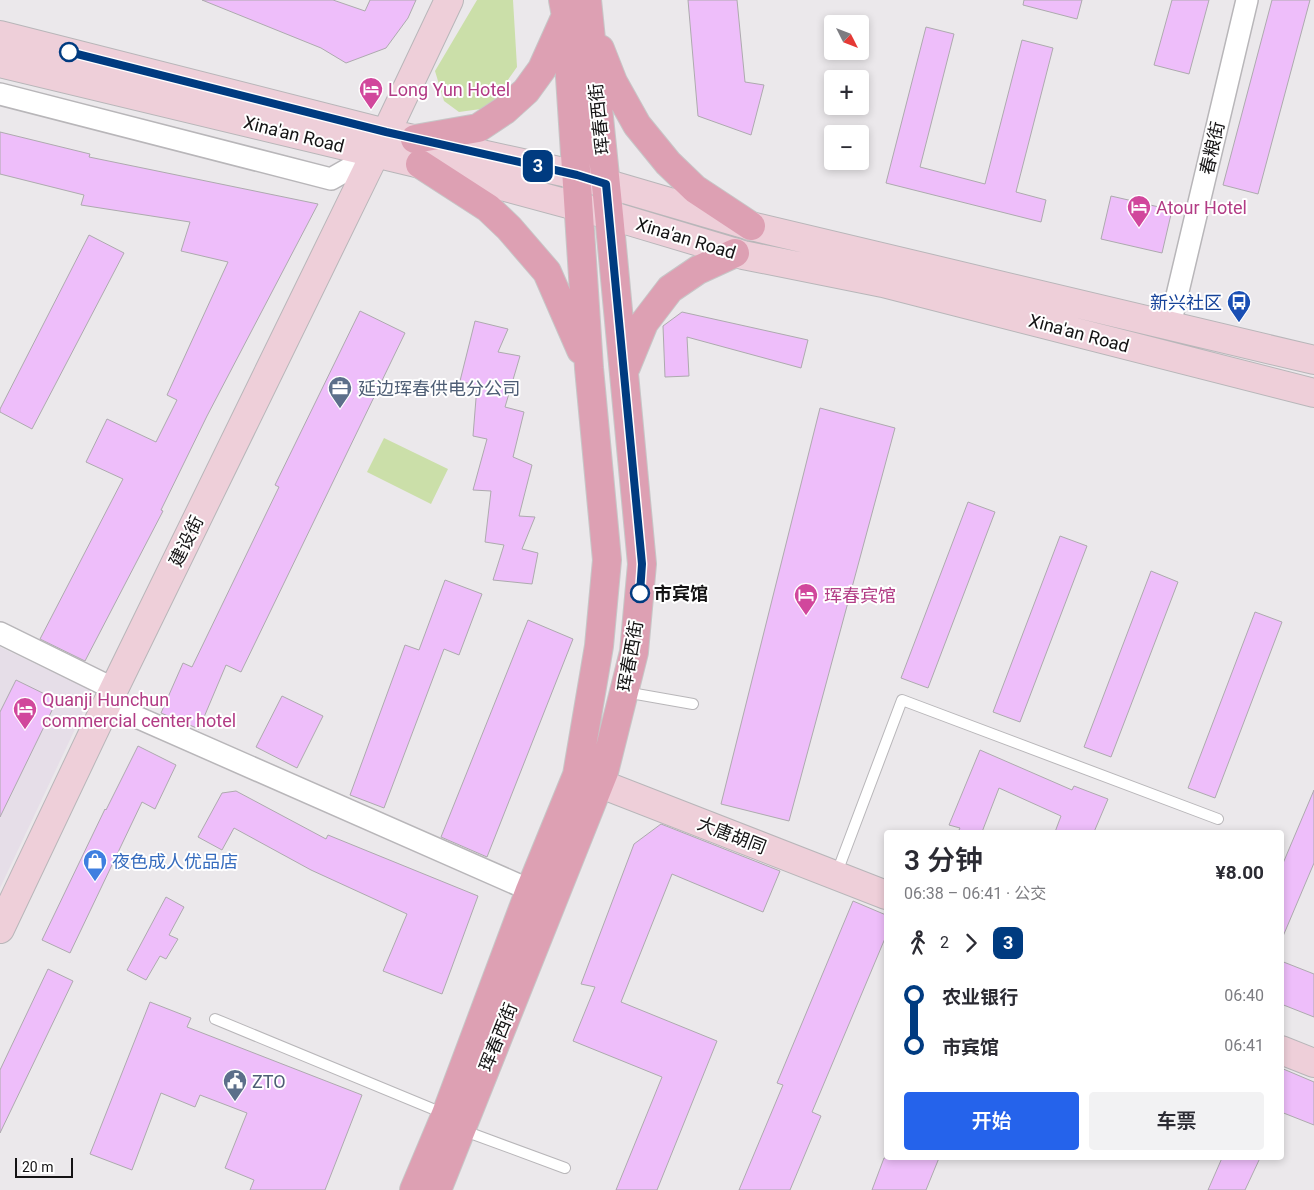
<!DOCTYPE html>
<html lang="zh">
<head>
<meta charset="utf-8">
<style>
	:root { --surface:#fff; --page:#f2f2f3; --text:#2b2b33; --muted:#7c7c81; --accent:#2563eb }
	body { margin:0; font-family:Roboto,"Noto Sans SC",sans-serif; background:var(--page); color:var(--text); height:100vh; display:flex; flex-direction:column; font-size:19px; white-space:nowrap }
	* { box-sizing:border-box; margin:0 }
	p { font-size:16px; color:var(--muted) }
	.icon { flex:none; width:28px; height:28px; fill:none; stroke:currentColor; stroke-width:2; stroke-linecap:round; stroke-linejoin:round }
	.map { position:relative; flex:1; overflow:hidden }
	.drawer { position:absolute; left:884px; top:830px; width:400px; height:330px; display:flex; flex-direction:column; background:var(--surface); border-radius:5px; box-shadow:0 2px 8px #0003 }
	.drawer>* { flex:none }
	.badge { padding:0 10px; border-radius:8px; font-size:18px; line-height:32px }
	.needle { width:32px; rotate:132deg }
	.tools { position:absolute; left:824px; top:15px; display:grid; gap:10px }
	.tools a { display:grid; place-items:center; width:45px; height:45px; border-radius:5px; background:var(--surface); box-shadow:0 2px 8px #0003; font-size:25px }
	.scale { position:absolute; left:15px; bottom:12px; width:58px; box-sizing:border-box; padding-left:5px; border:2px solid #141314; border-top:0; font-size:14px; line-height:18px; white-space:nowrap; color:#141314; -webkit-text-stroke:4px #fff; paint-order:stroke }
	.map>.badge { position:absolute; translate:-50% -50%; box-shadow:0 0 0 2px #fff }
	.legs { display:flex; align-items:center; gap:8px; height:55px; padding:0 20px; font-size:16px }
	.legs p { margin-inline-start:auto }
	.headline { display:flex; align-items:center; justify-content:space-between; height:85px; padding:0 20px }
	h1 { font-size:28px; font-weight:600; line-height:38px }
	.primary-button { display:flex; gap:10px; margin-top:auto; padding:10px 20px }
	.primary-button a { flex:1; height:58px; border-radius:5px; background:var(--accent); color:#fff; font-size:20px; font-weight:600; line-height:58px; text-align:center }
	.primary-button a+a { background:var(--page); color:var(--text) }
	ul { padding:0 20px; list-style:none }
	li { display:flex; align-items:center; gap:18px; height:50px; font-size:19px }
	li i { display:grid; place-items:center; width:8px; height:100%; margin:0 6px; background:currentColor }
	li i::after { content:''; width:12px; height:12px; margin:-6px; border:4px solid; border-radius:50%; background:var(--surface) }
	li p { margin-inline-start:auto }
	li:first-child i { background:linear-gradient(#0000 50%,currentColor 0) }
	li:last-child i { background:linear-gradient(currentColor 50%,#0000 0) }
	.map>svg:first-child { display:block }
	.built { fill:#e6dee8 }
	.green { fill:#cbdfa9 }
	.building { fill:#eebefa; stroke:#adaaae }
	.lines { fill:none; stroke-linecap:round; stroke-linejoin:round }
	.lane-casing { stroke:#b8b6b9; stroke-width:12 }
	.street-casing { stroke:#b8b6b9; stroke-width:24 }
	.secondary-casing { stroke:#b8b6b9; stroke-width:30 }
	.primary-casing { stroke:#c7c6c7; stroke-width:30 }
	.lane { stroke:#fff; stroke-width:10 }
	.street { stroke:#fff; stroke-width:21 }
	.secondary { stroke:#eecfd9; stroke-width:28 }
	.primary { stroke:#dda0b3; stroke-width:28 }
	.line-1-casing { stroke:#fff; stroke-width:11 }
	.line-1 { stroke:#003b80; stroke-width:8 }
	.stop-1-dot { fill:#fff; stroke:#003b80; stroke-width:2.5 }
	.labels { text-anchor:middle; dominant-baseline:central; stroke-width:4; stroke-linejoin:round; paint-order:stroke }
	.hotel-label { font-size:18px; fill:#b23c85; stroke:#fff; text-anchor:start }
	.street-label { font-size:18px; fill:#141314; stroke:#fff }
	.transit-label { font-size:18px; fill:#164399; stroke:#fff; text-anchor:end }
	.service-label { font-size:18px; fill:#4e5e75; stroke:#fff; text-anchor:start }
	.stop-label { font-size:18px; font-weight:bold; fill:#141314; stroke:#fff; text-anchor:start }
	.shop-label { font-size:18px; fill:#366cbe; stroke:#fff; text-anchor:start }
</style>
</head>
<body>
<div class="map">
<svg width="1314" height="1190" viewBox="0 0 1314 1190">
	<rect width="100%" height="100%" fill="#ebe8eb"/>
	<!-- built -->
	<path class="built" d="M0,647l93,44 -93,197z"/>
	<!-- green -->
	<path class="green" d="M477,0h36l4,67 -29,41 -29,4 -15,-11 -9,-30z
		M384,438l64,31 -17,35 -64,-32z"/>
	<!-- building -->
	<path class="building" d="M202,0h131l32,11 5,-11h46l-8,18 -22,30 -40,15 -25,-15z
		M688,0h49l8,82 19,3 -13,50 -53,-19z
		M1024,0h58l-5,19 -54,-14z
		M1172,0h37l-20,74 -35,-9z
		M1272,0h38l-52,194 -35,-9z
		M926,27l28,7 -34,133 65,17 37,-144 31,8 -37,144 30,8 -5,22 -155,-39z
		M0,132l90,22 -1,3 229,47 -111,212 -46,94 2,1 -78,150 -45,-22 83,-160 -37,-17 21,-43 49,23 21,-42 -10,-5 61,-133 -47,-11 9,-29 -109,-17 3,-10 -84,-21z
		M1111,196l61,14 -10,43 -61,-14z
		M89,235l35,18 -92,176 -32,-17v-3z
		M360,311l45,22 -164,339 -15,-7 -27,64 -38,-16 22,-50 9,4 87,-180 -4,-2z
		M682,312l126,28 -7,28 -114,-31 2,39 -24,1 -2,-51z
		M475,321l33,8 -10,23 22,4 -15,51 19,5 -11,45 19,8 -13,51 16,1 -13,32 16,4 -6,31 -39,-4 11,-35 -19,-3 6,-51 -18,-1 14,-51 -14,-3 4,-50 -17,-5z
		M820,408l75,20 -106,393 -68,-17z
		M968,502l27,10 -67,176 -27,-10z
		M1060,536l27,10 -67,176 -27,-10z
		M1151,571l27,11 -67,175 -27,-10z
		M445,580l37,14 -23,61 -15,-6 -60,159 -34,-13 55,-150 14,5z
		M1255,612l27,10 -67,176 -27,-10z
		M528,620l45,19 -86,218 -46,-20z
		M16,680l41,20 -57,117v-105z
		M282,696l41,20 -26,52 -41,-21z
		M138,746l38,19 -21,44 -13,-7 -72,151 -28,-13 63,-131 1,1z
		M980,750l92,40 2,-4 34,13 -14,33h-39l6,-16 -62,-28 -17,44h-24l2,-4 -11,-3z
		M1314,790v73l-33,78v-73z
		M236,791l90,48 2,-4 150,61 -36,98 -59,-23 24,-57 -96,-44 -77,-42 -12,22 -24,-13 24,-44z
		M661,824l119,47 -17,41 -91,-38 -51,128 96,39 -60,149h-41l46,-113 -89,-36 22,-54 -14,-3 53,-140z
		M166,897l18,10 -15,28 9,4 -12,20 -6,-3 -14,24 -19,-10z
		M853,901l33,14v21l-74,176 9,4 -31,74h-51l44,-105 -6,-2z
		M1281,961l33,13v43l-33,-13z
		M48,969l25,12 -73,152v-63z
		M150,1002l41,16 -4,9 175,68 -37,95h-75l4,-10 -29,-12 22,-55 -47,-18 -5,12 -34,-14 -29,77 -42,-16z
		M1281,1068l33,14v43l-33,-13z
		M884,1158h55l-13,32h-54z
		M1222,1158h38l-15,32h-37z"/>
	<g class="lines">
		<!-- lane casing -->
		<g class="lane-casing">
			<path id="lane" d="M625,692l68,12
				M836,875l66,-175 316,119
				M215,1019l230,95
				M462,1130l103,38"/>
		</g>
		<!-- street casing -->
		<g class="street-casing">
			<path id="street" d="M0,94l331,85 44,-25
				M1170,325l77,-325
				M0,633l114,56
				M107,704l423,186"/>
		</g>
		<!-- secondary casing -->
		<g class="secondary-casing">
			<path id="secondary" d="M0,35l386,98 191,42 174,51 563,134
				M0,63l420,101 189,51 134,40 140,28 431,110
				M386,133l63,-133
				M578,775l308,120
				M0,929l114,-240 261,-535
				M1281,1050l33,13"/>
		</g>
		<!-- primary casing -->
		<g class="primary-casing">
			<path id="primary" d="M600,49l13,33 24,43 31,38 27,26 56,37
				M415,139l63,-11 27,-18 21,-19 16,-22 22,-49
				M420,164l68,44 21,20 38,44 34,78
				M626,367l18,-44 26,-34 28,-19 37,-17
				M414,1190l32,-76 84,-224 47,-115 22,-129 8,-86 -18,-192 -23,-352 -3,-16
				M437,1190l167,-418 30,-120 8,-88 -33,-349 -22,-215"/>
		</g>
		<!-- lane -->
		<use href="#lane" class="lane"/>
		<!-- street -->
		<use href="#street" class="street"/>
		<!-- secondary -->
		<use href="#secondary" class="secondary"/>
		<!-- primary -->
		<use href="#primary" class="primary"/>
	</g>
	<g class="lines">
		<!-- line-1 casing -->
		<g class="line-1-casing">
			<path id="line-1" d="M69,52l317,80 191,43 29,9 36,380 -2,29"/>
		</g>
		<!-- line-1 -->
		<use href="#line-1" class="line-1"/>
	</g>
	<!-- icons -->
	<defs>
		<g id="hotel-pin" transform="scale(1.25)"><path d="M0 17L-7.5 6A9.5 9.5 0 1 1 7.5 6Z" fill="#d1479c" stroke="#fff"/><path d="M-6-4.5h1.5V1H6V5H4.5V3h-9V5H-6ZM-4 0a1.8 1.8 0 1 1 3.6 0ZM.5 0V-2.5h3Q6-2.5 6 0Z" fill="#fff"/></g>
		<g id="bus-pin" transform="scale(1.25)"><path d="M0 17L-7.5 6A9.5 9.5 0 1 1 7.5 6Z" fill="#1a4fb4" stroke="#fff"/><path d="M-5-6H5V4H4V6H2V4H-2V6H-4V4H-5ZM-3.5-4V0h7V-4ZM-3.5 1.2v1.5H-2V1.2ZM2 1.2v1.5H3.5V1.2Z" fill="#fff"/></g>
		<g id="office-pin" transform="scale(1.25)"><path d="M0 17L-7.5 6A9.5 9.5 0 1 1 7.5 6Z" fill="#5c6f8a" stroke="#fff"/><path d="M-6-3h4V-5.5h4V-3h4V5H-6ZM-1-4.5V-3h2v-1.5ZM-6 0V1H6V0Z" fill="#fff"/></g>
		<g id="shop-pin" transform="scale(1.25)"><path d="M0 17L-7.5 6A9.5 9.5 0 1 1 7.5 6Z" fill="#3f7fe0" stroke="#fff"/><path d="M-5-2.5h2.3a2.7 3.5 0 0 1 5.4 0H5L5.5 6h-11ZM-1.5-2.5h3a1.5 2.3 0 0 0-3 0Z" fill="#fff"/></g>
		<g id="civic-pin" transform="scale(1.25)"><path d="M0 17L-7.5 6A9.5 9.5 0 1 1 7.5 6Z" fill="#5c6f8a" stroke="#fff"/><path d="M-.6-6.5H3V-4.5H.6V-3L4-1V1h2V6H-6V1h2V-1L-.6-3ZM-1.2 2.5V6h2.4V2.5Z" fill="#fff"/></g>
	</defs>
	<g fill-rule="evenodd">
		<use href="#hotel-pin" x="371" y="89"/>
		<use href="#hotel-pin" x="1139" y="207"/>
		<use href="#bus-pin" x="1239" y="302"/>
		<use href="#office-pin" x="340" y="388"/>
		<use href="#hotel-pin" x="806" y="595"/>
		<use href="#hotel-pin" x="25" y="709"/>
		<use href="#shop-pin" x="95" y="861"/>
		<use href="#civic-pin" x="235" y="1081"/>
	</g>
	<!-- markers -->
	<g class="stop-1-dot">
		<circle cx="69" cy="52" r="9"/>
		<circle cx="640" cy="593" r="9"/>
	</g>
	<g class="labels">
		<!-- hotel labels -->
		<g class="hotel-label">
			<text x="388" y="89">Long Yun Hotel</text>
			<text x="1156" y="207">Atour Hotel</text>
			<text x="824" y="595">珲春宾馆</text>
			<text x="42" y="699">Quanji Hunchun<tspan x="42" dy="21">commercial center hotel</tspan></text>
		</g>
		<!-- street labels -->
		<g class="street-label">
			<text transform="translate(599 119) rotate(-96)">珲春西街</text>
			<text transform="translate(294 134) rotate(14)">Xina'an Road</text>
			<text transform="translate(1212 148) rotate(-77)">春粮街</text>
			<text transform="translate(686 238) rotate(17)">Xina'an Road</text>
			<text transform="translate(1079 333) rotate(15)">Xina'an Road</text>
			<text transform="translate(186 541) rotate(-64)">建设街</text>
			<text transform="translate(630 656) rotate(-80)">珲春西街</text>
			<text transform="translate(732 835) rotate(21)">大唐胡同</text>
			<text transform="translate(498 1037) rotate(-68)">珲春西街</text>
		</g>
		<!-- transit labels -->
		<g class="transit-label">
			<text x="1222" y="302">新兴社区</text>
		</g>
		<!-- service labels -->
		<g class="service-label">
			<text x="358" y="388">延边珲春供电分公司</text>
			<text x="252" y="1081">ZTO</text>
		</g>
		<!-- stop labels -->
		<g class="stop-label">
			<text x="654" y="593">市宾馆</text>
		</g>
		<!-- shop labels -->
		<g class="shop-label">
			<text x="112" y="861">夜色成人优品店</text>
		</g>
	</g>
</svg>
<div class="tools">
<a><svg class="needle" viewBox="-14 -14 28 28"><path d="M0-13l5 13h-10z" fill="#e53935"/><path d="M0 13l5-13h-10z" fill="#7c7c81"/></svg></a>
<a>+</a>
<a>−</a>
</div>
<div class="scale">20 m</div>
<b class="badge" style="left:538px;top:166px;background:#003b80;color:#fff">3</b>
<section class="drawer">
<div class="headline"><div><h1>3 分钟</h1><p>06:38 – 06:41 · 公交</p></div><b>¥8.00</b></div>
<div class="legs"><svg class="icon" aria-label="walk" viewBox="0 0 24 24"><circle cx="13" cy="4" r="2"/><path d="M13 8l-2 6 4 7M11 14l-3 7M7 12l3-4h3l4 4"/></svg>2<svg class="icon" aria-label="forward" viewBox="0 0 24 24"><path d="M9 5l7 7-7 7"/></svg><b class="badge" style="background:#003b80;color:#fff">3</b></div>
<ul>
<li><i style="color:#003b80"></i><b>农业银行</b><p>06:40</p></li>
<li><i style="color:#003b80"></i><b>市宾馆</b><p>06:41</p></li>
</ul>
<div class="primary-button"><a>开始</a><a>车票</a></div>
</section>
</div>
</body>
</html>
